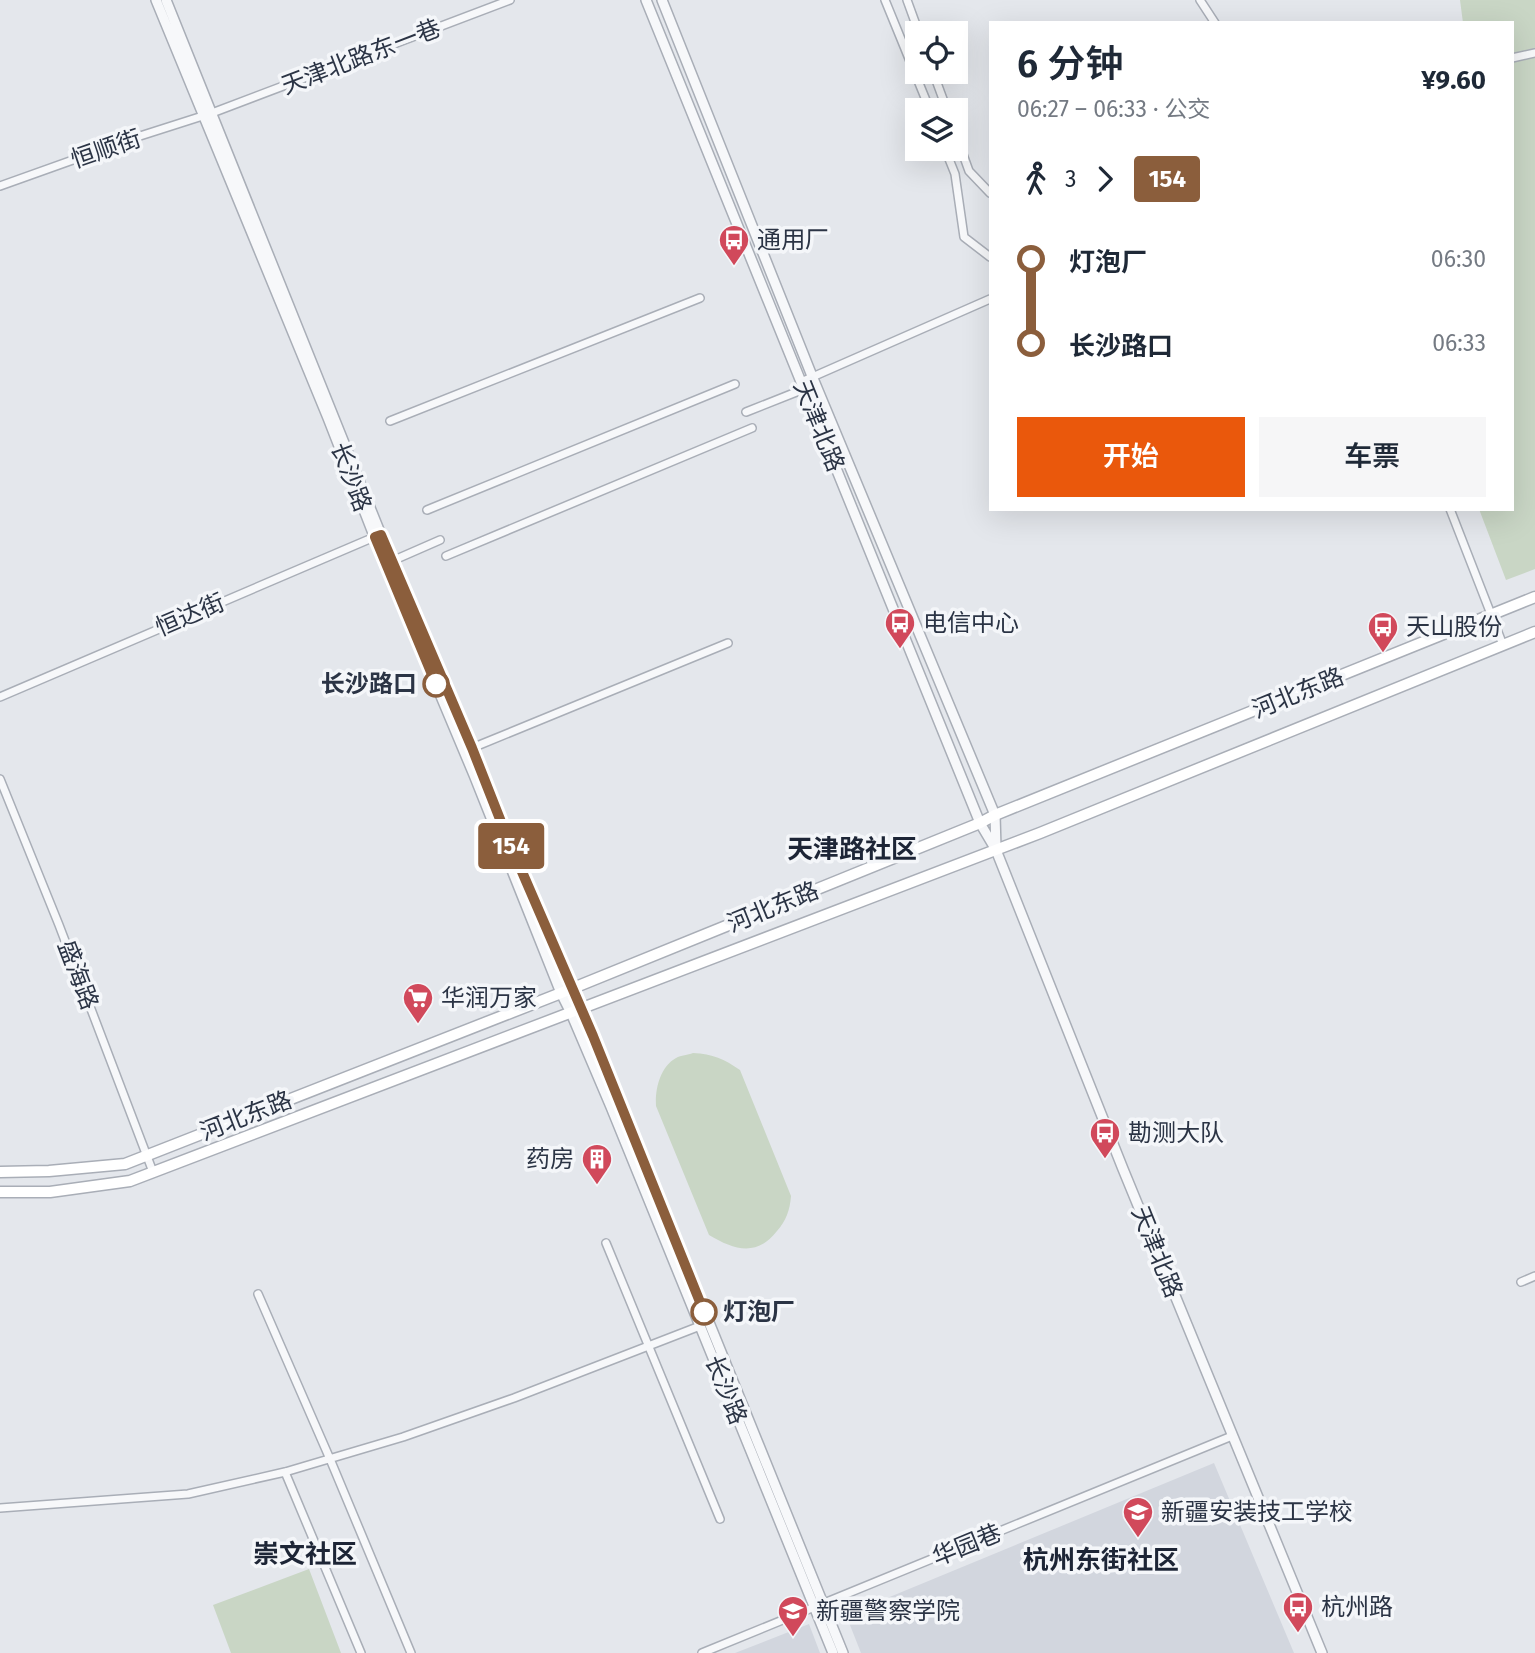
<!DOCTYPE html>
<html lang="zh">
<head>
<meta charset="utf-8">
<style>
	:root { --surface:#fff; --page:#f6f6f7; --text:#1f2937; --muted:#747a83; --accent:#ea580c }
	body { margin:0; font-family:"Fira Sans","Noto Sans SC",sans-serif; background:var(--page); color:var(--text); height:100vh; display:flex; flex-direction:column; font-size:26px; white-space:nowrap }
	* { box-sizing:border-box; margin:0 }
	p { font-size:23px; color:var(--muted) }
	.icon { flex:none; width:38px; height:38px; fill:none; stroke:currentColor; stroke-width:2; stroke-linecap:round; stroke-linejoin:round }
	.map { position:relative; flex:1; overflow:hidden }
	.panel { position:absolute; left:989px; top:21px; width:525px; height:490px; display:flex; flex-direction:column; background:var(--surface); border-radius:0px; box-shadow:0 7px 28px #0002 }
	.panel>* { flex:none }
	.badge { padding:0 14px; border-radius:5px; font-size:24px; line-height:46px }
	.tools { position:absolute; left:905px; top:21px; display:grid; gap:14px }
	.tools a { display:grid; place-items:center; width:63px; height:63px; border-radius:0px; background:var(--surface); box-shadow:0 7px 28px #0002; font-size:35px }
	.map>.badge { position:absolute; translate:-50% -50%; box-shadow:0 0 0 4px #fff }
	.legs { display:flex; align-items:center; gap:10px; height:77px; padding:0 28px; font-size:23px }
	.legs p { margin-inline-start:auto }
	.headline { display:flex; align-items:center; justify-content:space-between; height:119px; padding:0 28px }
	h1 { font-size:38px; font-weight:600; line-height:52px }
	.primary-button { display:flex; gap:14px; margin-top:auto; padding:14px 28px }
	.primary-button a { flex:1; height:80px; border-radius:0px; background:var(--accent); color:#fff; font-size:28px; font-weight:600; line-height:80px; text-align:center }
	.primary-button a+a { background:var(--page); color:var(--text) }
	ul { padding:0 28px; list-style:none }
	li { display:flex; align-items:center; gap:24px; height:84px; font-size:26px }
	li i { display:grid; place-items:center; width:10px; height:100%; margin:0 9px; background:currentColor }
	li i::after { content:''; width:18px; height:18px; margin:-9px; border:5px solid; border-radius:50%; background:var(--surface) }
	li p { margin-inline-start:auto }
	li:first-child i { background:linear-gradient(#0000 50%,currentColor 0) }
	li:last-child i { background:linear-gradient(currentColor 50%,#0000 0) }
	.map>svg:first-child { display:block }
	.built { fill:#d2d6de }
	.green { fill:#c9d6c5 }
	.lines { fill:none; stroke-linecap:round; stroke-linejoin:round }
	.minor-casing { stroke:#a9aeb7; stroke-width:10 }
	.tertiary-casing { stroke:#a9aeb7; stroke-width:12 }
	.secondary-casing { stroke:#a9aeb7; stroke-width:13 }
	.minor { stroke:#f7f8fa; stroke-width:7 }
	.tertiary { stroke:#f7f8fa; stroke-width:9 }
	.secondary { stroke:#fff; stroke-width:10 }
	.line-1-casing { stroke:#fff; stroke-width:16 }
	.line-1 { stroke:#8b5e3c; stroke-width:10 }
	.stop-1-dot { fill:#fff; stroke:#8b5e3c; stroke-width:3.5 }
	.labels { text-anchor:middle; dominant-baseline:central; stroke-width:7; stroke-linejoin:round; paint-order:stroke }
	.street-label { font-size:24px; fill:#2b3445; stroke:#f4f6f9 }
	.poi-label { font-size:24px; fill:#2b3445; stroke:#f4f6f9; text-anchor:start }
	.stop-label { font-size:24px; font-weight:bold; fill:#2b3445; stroke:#f4f6f9; text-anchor:end }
	.neighbourhood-label { font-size:26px; font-weight:bold; fill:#1d2536; stroke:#f4f6f9 }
</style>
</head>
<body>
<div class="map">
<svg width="1535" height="1653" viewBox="0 0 1535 1653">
	<rect width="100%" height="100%" fill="#e4e7ec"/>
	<!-- built -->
	<path class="built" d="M1214,1463l80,190h-433l-15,-38z
		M809,1624l11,29h-85z"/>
	<!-- green -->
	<path class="green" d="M1460,0h75v569l-29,11 -27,-71h33v-486h-49z
		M693,1053c20,1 31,6 47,17l51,126c-1,14 -5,25 -14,35 -20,26 -43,19 -68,4l-53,-129c-1,-17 4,-39 20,-48 5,-3 12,-3 17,-5z
		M309,1569l32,84h-110l-18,-48z"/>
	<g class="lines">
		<!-- minor casing -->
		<g class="minor-casing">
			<path id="minor" d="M885,0l45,110
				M907,0l12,33
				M1200,0l15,23
				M1512,58l23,-5
				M933,72l14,38
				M956,135l13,36 21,22
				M945,149l10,25 9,63 26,20
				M0,186l140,-50 72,-23 298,-113
				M801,382l189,-83
				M746,412l58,-23
				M390,421l310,-123
				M1450,509l53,136
				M427,510l308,-126
				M446,556l306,-128
				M392,561l48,-21
				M0,697l379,-162
				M472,748l256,-105
				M0,779l59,146 94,247
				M606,1243l114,276
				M1521,1282l14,-6
				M258,1294l72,165 81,194
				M285,1472l76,181
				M0,1508l188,-14 97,-22 118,-35 111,-39 186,-72
				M702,1653l530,-217"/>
		</g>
		<!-- tertiary casing -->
		<g class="tertiary-casing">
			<path id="tertiary" d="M156,0l172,418 52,133 94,224 87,218 10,20 40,94 222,546
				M166,0l215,535 91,213 35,89 86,199 250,617
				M646,0l334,823 16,27 127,319 199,484
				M662,0l150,376 183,439 1,33"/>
		</g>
		<!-- secondary casing -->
		<g class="secondary-casing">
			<path id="secondary" d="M0,1172l49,-1 76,-7 436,-171 419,-170 15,-8 540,-218
				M0,1192h50l80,-11 910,-348 495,-201"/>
		</g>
		<!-- minor -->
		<use href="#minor" class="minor"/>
		<!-- tertiary -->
		<use href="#tertiary" class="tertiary"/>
		<!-- secondary -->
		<use href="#secondary" class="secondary"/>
	</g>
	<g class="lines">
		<!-- line-1 casing -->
		<g class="line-1-casing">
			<path id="line-1" d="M436,684l-61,-147 6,-2 91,213 35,89 86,199 111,276"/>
		</g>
		<!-- line-1 -->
		<use href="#line-1" class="line-1"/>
	</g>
	<!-- icons -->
	<defs>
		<g id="bus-pin" transform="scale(1.575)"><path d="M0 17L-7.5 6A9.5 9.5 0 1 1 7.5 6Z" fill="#d1495b" stroke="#f4f6f9"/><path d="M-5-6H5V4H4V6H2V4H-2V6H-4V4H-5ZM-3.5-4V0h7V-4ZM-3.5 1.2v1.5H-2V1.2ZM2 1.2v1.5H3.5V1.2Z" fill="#fff"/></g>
		<g id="supermarket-pin" transform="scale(1.575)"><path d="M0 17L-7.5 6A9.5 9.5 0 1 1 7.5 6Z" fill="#d1495b" stroke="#f4f6f9"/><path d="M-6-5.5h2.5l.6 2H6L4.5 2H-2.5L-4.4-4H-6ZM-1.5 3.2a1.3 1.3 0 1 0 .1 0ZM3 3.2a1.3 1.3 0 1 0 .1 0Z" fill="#fff"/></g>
		<g id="building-pin" transform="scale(1.575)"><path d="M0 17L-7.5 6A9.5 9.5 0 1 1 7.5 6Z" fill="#d1495b" stroke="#f4f6f9"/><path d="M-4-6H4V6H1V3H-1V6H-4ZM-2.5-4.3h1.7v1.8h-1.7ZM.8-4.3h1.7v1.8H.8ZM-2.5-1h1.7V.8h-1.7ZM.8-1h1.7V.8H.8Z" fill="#fff"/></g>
		<g id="school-pin" transform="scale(1.575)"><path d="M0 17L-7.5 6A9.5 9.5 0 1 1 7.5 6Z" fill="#d1495b" stroke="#f4f6f9"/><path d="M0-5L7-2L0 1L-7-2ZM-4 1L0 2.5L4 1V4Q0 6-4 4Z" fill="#fff"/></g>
		<g id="university-pin" transform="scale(1.575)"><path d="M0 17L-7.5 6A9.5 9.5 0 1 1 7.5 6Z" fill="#d1495b" stroke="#f4f6f9"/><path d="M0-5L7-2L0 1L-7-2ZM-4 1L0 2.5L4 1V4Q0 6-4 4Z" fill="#fff"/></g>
	</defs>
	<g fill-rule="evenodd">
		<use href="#bus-pin" x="734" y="240"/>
		<use href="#bus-pin" x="900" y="623"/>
		<use href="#bus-pin" x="1383" y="627"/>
		<use href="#supermarket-pin" x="418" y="998"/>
		<use href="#bus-pin" x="1105" y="1133"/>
		<use href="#building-pin" x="597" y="1159"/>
		<use href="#school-pin" x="1138" y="1512"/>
		<use href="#bus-pin" x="1298" y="1607"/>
		<use href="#university-pin" x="793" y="1611"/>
	</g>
	<!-- markers -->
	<g class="stop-1-dot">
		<circle cx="436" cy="684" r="12"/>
		<circle cx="704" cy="1312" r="12"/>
	</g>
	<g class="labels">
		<!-- street labels -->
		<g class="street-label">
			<text transform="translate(361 57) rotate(-21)">天津北路东一巷</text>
			<text transform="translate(106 149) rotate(-19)">恒顺街</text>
			<text transform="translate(819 426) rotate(68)">天津北路</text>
			<text transform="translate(351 477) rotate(69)">长沙路</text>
			<text transform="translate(190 615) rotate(-23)">恒达街</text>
			<text transform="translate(1298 693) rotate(-22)">河北东路</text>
			<text transform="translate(773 907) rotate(-22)">河北东路</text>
			<text transform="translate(78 975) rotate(69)">盛海路</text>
			<text transform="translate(246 1116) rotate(-21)">河北东路</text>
			<text transform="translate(1157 1252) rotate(68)">天津北路</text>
			<text transform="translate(726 1390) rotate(68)">长沙路</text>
			<text transform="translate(967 1545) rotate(-22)">华园巷</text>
		</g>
		<!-- poi labels -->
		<g class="poi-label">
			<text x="757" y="240">通用厂</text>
			<text x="923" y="623">电信中心</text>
			<text x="1406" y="627">天山股份</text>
			<text x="441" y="998">华润万家</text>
			<text x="1128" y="1133">勘测大队</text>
			<text x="574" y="1159" text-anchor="end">药房</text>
			<text x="1161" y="1512">新疆安装技工学校</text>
			<text x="1321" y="1607">杭州路</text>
			<text x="816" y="1611">新疆警察学院</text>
		</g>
		<!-- stop labels -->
		<g class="stop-label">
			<text x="417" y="684">长沙路口</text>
			<text x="723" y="1312" text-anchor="start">灯泡厂</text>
		</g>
		<!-- neighbourhood labels -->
		<g class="neighbourhood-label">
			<text x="852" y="849">天津路社区</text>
			<text x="305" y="1554">崇文社区</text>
			<text x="1101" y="1560">杭州东街社区</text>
		</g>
	</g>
</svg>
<div class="tools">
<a><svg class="icon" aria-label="locate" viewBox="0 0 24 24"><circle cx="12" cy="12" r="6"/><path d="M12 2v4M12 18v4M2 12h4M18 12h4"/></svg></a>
<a><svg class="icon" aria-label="layers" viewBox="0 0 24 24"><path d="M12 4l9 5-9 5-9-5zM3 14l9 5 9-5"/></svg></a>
</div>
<b class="badge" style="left:511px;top:846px;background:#8b5e3c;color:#fff">154</b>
<section class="panel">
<div class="headline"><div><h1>6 分钟</h1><p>06:27 – 06:33 · 公交</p></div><b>¥9.60</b></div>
<div class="legs"><svg class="icon" aria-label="walk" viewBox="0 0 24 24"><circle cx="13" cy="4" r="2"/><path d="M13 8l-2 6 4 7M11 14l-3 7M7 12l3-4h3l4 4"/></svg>3<svg class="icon" aria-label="forward" viewBox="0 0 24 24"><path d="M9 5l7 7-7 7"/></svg><b class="badge" style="background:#8b5e3c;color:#fff">154</b></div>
<ul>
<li><i style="color:#8b5e3c"></i><b>灯泡厂</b><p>06:30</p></li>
<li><i style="color:#8b5e3c"></i><b>长沙路口</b><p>06:33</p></li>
</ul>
<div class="primary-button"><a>开始</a><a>车票</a></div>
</section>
</div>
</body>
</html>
